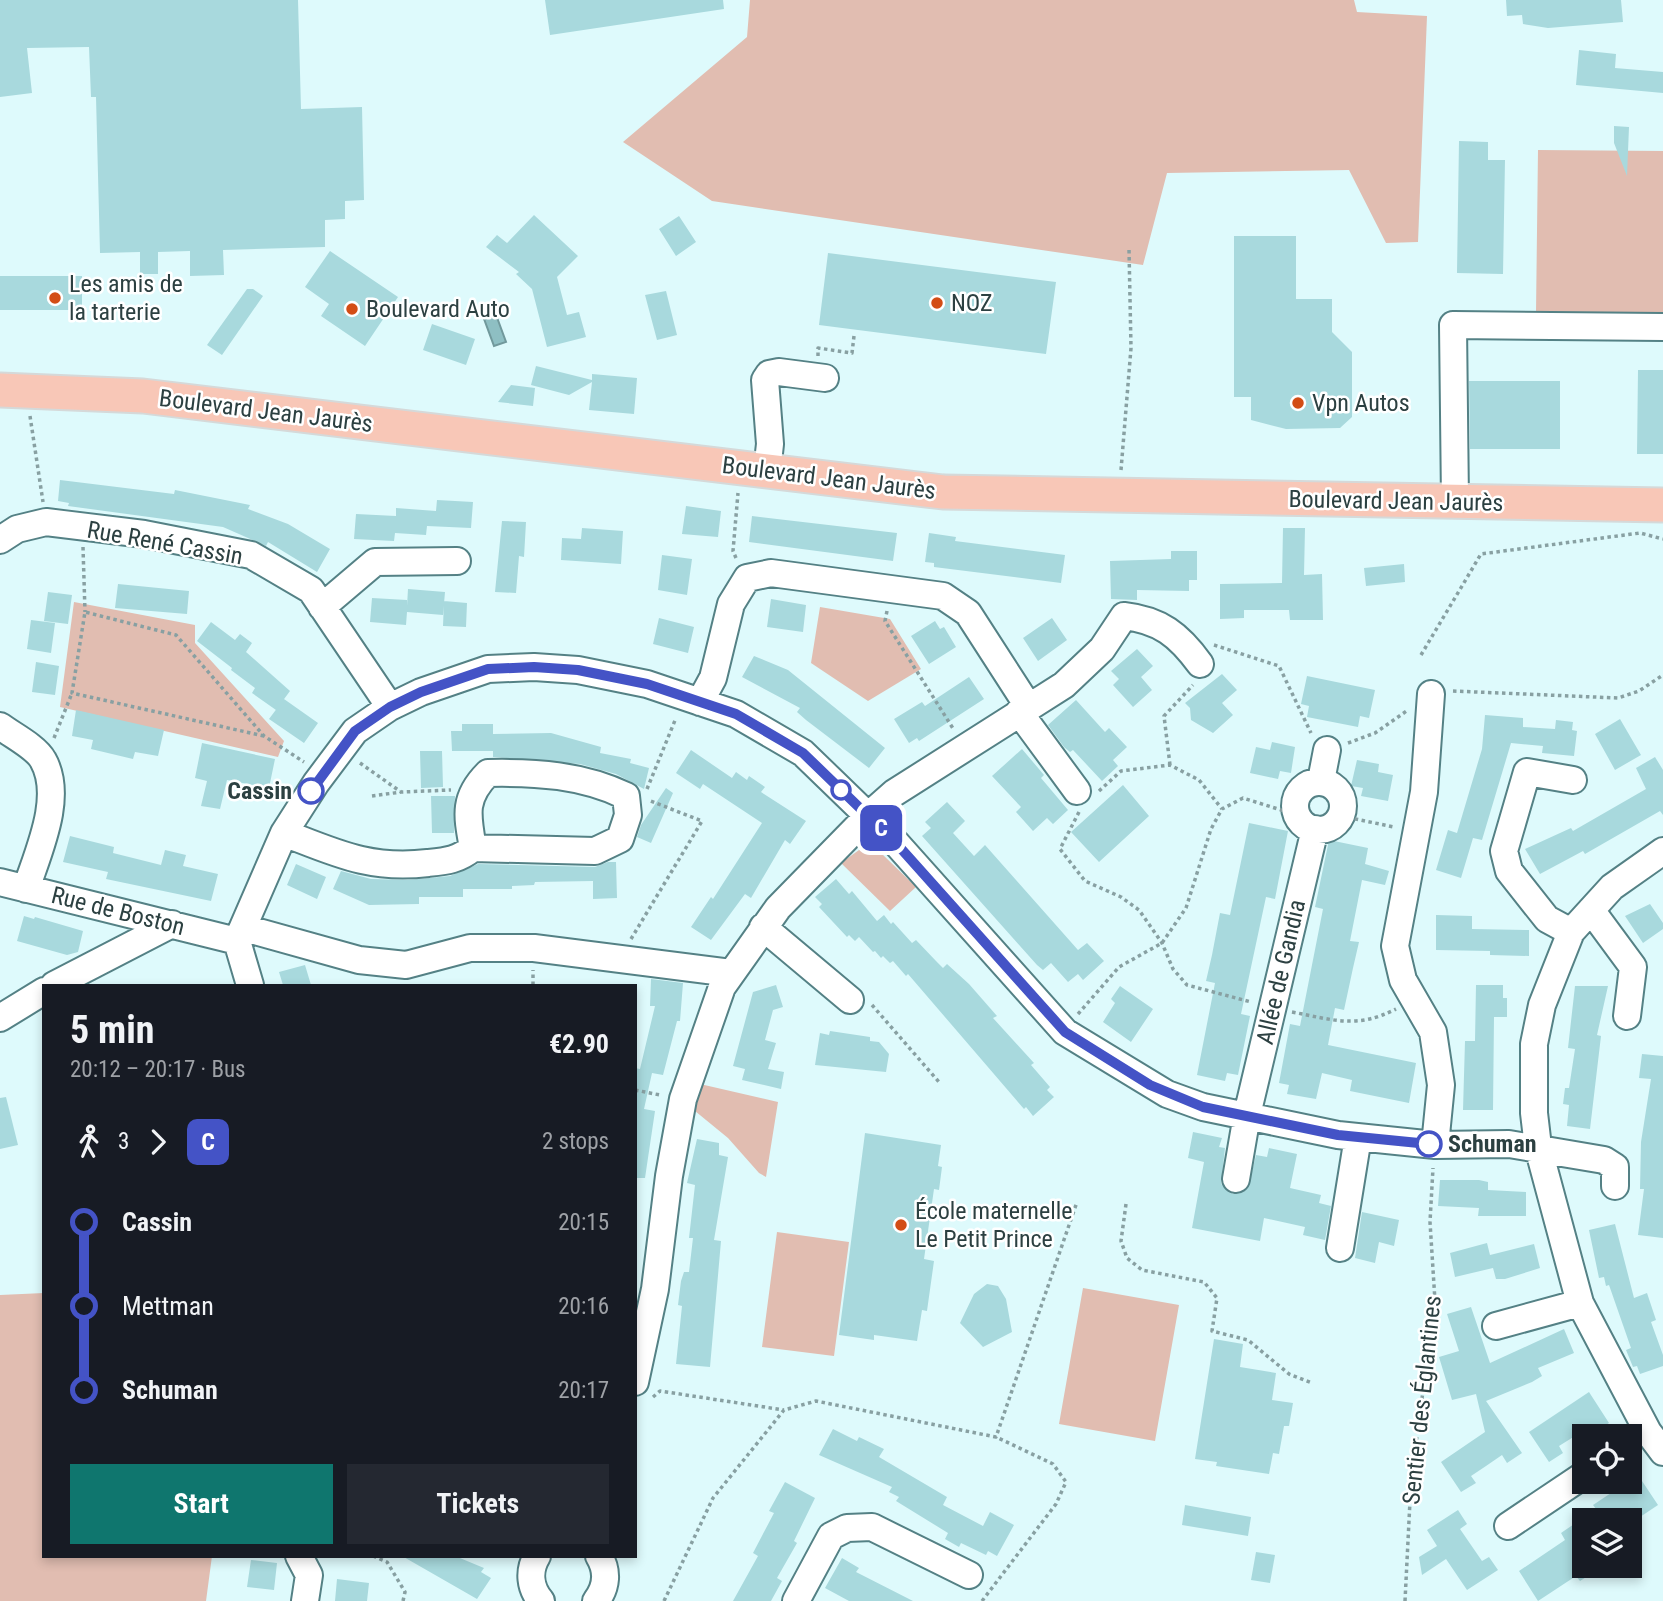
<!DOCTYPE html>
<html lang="en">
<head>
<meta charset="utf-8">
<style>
	:root { --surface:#171b24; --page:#242831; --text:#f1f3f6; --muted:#9ea1a6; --accent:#0f766e }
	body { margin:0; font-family:"Roboto Condensed",sans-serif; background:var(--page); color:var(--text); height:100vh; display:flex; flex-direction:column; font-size:26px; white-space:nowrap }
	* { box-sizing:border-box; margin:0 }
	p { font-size:23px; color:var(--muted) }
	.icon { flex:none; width:38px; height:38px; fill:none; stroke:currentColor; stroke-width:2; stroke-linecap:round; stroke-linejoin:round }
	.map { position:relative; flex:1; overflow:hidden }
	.panel { position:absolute; left:42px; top:984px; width:595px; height:574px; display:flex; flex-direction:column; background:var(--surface); border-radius:0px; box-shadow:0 4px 10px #0003 }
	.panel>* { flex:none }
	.badge { padding:0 14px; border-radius:10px; font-size:24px; line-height:46px }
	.tools { position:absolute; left:1572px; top:1424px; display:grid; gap:14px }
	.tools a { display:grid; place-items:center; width:70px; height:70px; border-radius:0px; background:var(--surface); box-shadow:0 4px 10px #0003; font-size:35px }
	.map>.badge { position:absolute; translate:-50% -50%; box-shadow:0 0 0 4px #fff }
	.legs { display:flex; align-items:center; gap:10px; height:77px; padding:0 28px; font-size:23px }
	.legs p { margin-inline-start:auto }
	.overview { display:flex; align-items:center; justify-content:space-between; height:119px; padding:0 28px }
	h1 { font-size:38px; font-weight:700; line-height:52px }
	.primary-button { display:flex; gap:14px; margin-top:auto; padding:14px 28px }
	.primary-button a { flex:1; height:80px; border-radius:0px; background:var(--accent); color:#fff; font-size:28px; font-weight:700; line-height:80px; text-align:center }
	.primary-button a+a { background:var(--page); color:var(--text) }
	ul { padding:0 28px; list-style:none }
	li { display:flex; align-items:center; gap:24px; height:84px; font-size:26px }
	li i { display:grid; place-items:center; width:10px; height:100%; margin:0 9px; background:currentColor }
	li i::after { content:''; width:18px; height:18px; margin:-9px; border:5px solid; border-radius:50%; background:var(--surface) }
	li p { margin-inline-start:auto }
	li:first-child i { background:linear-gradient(#0000 50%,currentColor 0) }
	li:last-child i { background:linear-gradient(currentColor 50%,#0000 0) }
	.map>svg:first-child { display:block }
	.green { fill:#e1bdb1 }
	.water { fill:#8ebfc3; stroke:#71999c; stroke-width:2 }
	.building { fill:#a8d9dd }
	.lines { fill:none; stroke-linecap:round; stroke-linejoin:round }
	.minor-casing { stroke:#548185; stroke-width:30 }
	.major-casing { stroke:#d5d9d9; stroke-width:37 }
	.path { stroke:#88a0a2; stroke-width:3.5; stroke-dasharray:3.5 3.5; stroke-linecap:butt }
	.minor { stroke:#fff; stroke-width:26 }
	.major { stroke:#f8c7b7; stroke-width:33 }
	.line-1-casing { stroke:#fff; stroke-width:16 }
	.line-1 { stroke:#4453c6; stroke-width:10 }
	.poi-dot { fill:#d34d15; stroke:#fff; stroke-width:2.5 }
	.stop-1-dot { fill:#fff; stroke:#4453c6; stroke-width:3.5 }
	.labels { text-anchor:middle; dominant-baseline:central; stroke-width:5; stroke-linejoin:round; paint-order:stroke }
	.poi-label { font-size:24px; fill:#2c4041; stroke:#fff; text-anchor:start }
	.street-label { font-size:24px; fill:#2c4041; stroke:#fff }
	.stop-label { font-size:24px; font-weight:bold; fill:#2c4041; stroke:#fff; text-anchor:end }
</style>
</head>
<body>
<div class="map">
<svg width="1663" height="1601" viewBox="0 0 1663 1601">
	<rect width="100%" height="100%" fill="#defafc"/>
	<!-- green -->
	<path class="green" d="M750,0h604l3,12 70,4 -9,226 -32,1 -37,-73 -182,3 -24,92 -431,-64 -89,-59 124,-105z
		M1538,150l125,1v165l-127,-3z
		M74,602l121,23v18l89,98 -6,16 -218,-50z
		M820,607l70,12 31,50 -53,32 -57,-38z
		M859,850l21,2 36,35 -26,24 -49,-48z
		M700,1084l78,18 -12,75 -7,-4 -31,-35 -33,-27z
		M777,1232l72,10 -15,114 -72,-9z
		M1083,1288l96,17 -24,136 -96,-17z
		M44,1293v263h168l-6,45h-206v-306z"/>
	<!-- water -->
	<path class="water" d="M495,312l11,30 -12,4 -11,-30z"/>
	<!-- building -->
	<path class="building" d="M0,0h298l3,109 61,-2 2,93 -19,1v18l-20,1v27l-102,3 1,25 -34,1v-25l-32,1v22h-18v-22l-40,1 -4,-156h-5l-2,-50 -62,1 5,45 -32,4z
		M545,0h178l1,9 -174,26z
		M1506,0h115l2,22 -75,6 -25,-4 -1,-9 -15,1z
		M1579,50l37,4 -1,14 48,4v21l-87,-8z
		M1614,126l15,1 -2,49 -13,-33z
		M1459,141l29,1v18h17l-2,114 -46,-1z
		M534,215l44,41 -21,21 10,38 12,-3 7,25 -39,10 -15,-58 -16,-15 3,-2 -33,-25 11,-12 10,8z
		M679,216l17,26 -20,14 -17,-27z
		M1234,236h62v63h36v33l20,20v65l-12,11 -54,1 -35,-9v-23h-17z
		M330,251l68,46 -33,49 -44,-30 8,-12 -24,-17z
		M828,253l228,29 -10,72 -227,-29z
		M0,276h82v34h-82z
		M247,289h6l10,7 -41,59 -15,-10z
		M666,291l11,44 -20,5 -12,-45z
		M432,324l43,15 -9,26 -43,-15z
		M536,366l56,14v-6l45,4 -3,36 -45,-4 3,-28 -23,13 -38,-10z
		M1638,370h25v84h-26z
		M1469,381h91v68h-90z
		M511,385l24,3 -2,18 -35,-4z
		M60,480l114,14 1,-4 75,15 -2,4 40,15 42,25 -13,23 -49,-30 -2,4 -43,-19 -155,-21 1,-3 -11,-2z
		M437,500l36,2 -2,26 -44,-2 -1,9 -31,-2 -1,8 -40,-2 2,-25 40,2v-8l40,3z
		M686,506l35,5 -3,26 -36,-3z
		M752,516l145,17 -4,28 -144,-19z
		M502,521l24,1 -2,35 -5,-1 -3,37 -21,-1z
		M582,528l41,3 -2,33 -60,-4 1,-22 19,1z
		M1283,528h22l-1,47 18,-1 1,46h-33l-1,-10h-45v8l-24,1v-35l62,-1z
		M929,533l27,4 -1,4 110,14 -4,28 -127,-16v-4l-9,-1z
		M1171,551h26v29h-8v11l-52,-1v10l-26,-1 -1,-38 61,-2z
		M662,555l30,4 -5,36 -29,-5z
		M1404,564l1,18 -39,4 -2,-18z
		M118,584l71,7 -2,23 -72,-6z
		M408,589l37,3 -2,23 -36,-3 -1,13 -36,-3 2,-24 35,2v6z
		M48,592l24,3 -4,29 -24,-3z
		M771,599l35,6 -3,27 -36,-5z
		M444,601l23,2 -1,24 -23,-1z
		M659,618l35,9 -6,26 -35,-9z
		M1052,618l15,22 -29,21 -15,-23z
		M31,620l24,3 -4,30 -24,-4z
		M935,621l5,8 4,-2 12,20 -27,17 -18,-28z
		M211,622l24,18 5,-6 12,9 -6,9 44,39 -14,19 -24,-17 3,-5 -24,-18 1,-2 -35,-27z
		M1137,649l16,17 -12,11 11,13 -19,17 -20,-22 6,-6 -8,-8z
		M754,656l34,14 97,78 -16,20 -63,-48 -9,-8 3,-4 -58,-31z
		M36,662l23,4 -4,29 -23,-3z
		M1222,674l15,16 -15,13 11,12 -20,18 -22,-13 -1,-12 -5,-5z
		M1307,676l68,14 -6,28 -9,-2 -2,11 -51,-10 2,-11 -8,-2z
		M969,677l15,22 -65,42 -2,-3 -8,5 -15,-24 28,-17 3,4z
		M284,699l34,24 -14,20 -35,-24z
		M1076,700l29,32 4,-4 18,19 -14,13 5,6 -16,15 -29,-31 -3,2 -6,-5 -16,-22z
		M76,710l88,20 -6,26 -23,-4 -2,7 -42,-10 2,-9 -21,-4z
		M1485,715l38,3v9l32,2 1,-9 17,2 -1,8 5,1 -3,25 -32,-3 1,-7 -32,-3 -29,97 -9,-2 -12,40 -25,-8 12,-40 9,3 25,-84z
		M1620,719l21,36 -26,15 -20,-36z
		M462,724h31v10l58,-1 50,14 -1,6 31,6 -1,4 19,5 -5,21 -28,-15 -36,-10 -87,-7v-6h-41l-1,-20h11z
		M1272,742l23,5 -4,26 -11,-2 -2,8 -28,-6 6,-26 14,3z
		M202,743l73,16 -6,29 -42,-8 -7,29 -19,-3 6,-25 -12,-3z
		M1022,749l22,26 -3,3 27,32 -15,14 -6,-6 -14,13 -17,-19 5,-5 -29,-31z
		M691,750l41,28 4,-6 11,8 2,-4 16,11 -4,5 45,29 -16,23 -5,-4 -34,58 -6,-4 -34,46 -20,-13 20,-30 2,2 49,-76 -59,-39 -3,5 -24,-16z
		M420,751h22l1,36 -22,1z
		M1655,757l8,13v45l-3,-4 -75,43 -2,-3 -43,23 -15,-25 46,-21 2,3 73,-42 -10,-21z
		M1357,760l22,4 -1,8 15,3 -5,26 -27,-5 2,-8 -12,-2z
		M1123,785l26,31 -50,46 -28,-30z
		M666,788l7,5 -22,50 -14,-6 4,-12z
		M431,796h24l-1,37h-22z
		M947,802l18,19 -12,12 21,23 11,-11 93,105 9,-7 17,18 -21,19 -5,-6 -10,8 -17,-19 -8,7 -6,-5 -115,-129 9,-8 -6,-6z
		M1249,823l39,8 -13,68 -9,-2 -25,117 9,2 -12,59 -11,-2 -2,8 -28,-6 18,-92 -9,-2 6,-26 8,-42 10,2z
		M70,836l44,11 -1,6 48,12 4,-15 21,5 -3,11 35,8 -7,27 -105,-22 2,-7 -45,-10z
		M1329,840l39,8 -3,16 24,7 -4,14 -23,-5 -12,61 9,1 -6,26 -9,42 -9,-2 -7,37 88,18 -7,40 -59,-12 2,-11 -30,-7 -6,26 -29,-5 2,-9 -10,-2 11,-59 10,2 23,-117 -8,-2z
		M608,862h8l1,36 -24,1v-18l-58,1 -1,3 -22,1v3h-49v8h-44v7l-50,1 -36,-16 8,-18 30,8 37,1 42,-4 28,-12 117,3z
		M296,864l30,13 -9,22 -30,-14z
		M836,879l13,15 3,-3 25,30 7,-6 7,9 2,-2 19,21 4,-3 20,21 7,7 4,-4 22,20 28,32 -4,2 41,45 -3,2 19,22 -3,3 7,7 -21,19 -7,-9 -2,2 -116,-135 -2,2 -13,-15 -3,2 -7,-7 -2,2 -6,-7 -2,1 -14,-15 -4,4 -6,-6 -2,2 -28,-30 3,-3 -7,-7z
		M1650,904l13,19v6l-20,14 -18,-27z
		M1436,915l36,1v13l57,1v26l-39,-1v-4l-54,-1z
		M24,916l10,3 1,-2 48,14 -5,21 -11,3 -50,-14z
		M305,965l6,20h-28l-4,-13z
		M651,979l32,4 -3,38h-3l-14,54 -11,-2 -8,36 11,2 -10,67h-10v-110l5,1 15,-63h-5z
		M776,985l7,22 -10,3 -8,30 11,3 -8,26 16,3 -3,17 -39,-9 3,-11 -12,-3 20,-74z
		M1476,985h27v13h4v19h-13l-1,93h-30l2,-69h10z
		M1120,986l33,23 -22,33 -28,-20 12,-19 -4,-4z
		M1575,986h33l-11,49 4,1 -11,93 -23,-3 2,-21 -6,-1 2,-16h4l6,-39 -7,-1z
		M830,1031l40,6v4l9,1 10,12 -3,18 -71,-7 5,-32 9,2z
		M1642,1054l21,2v182l-25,-3 6,-46h-4l1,-47 10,-63 -12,-1z
		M6,1097l12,48 -18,4v-51z
		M1193,1132l29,6 -3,9 6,1 -4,36 12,10 15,-6 8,-33 11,2 2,-9 28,6 -7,34 31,7 -2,8 12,3 -6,34 -22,-5 2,-8 -41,-9 -4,23 -68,-13 12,-66 -16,-4z
		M865,1133l76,12 -3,21 4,1 -3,23 -5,-1 -10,70 10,2 -7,50 -5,-1 -5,31 -43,-6v5l-35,-5z
		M697,1139l22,4v12l9,2 -14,83 7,1 -11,126 -34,-3 6,-58 -4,-1 3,-24 3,-9h5l4,-34h-4l6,-53 -8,-2z
		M1440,1180h39l9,2v8l38,2v24h-48l1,-8 -41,-2z
		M1362,1212l37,8 -5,26 -15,-4 -4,21 -20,-5z
		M1615,1224l19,74 13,-5 9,27 -5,2 12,33v11l-23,8 -3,-8 -4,1 -7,-17 5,-2 -22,-63 -3,1 -2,-9 -5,1 -10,-48z
		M1487,1243l3,12 44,-11 6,24 -35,11h-9l-3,-11 -38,9 -5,-24z
		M987,1284l11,2 8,13 6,33 -29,15 -23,-24 14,-29z
		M1471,1307l19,56 74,-34 10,24 -36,15 4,8 -10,6 -46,19 36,52 -15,10 -5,-8 -16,11 -15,10 5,7 -15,9 -20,-30 44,-30 -9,-38 -24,6 -13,-43 20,-6 -12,-37z
		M1214,1339l29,5 -3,23 36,6 -4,27 21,3 -4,23h-5l-5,28 -6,-1 -4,21 -53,-8 1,-4 -22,-3z
		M1589,1392l20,31 -14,9 -4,-6 -32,20 4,7 -14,9 -20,-30z
		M833,1429l24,12 2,-4 25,12 -5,8 68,40 -4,8 40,21 7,-14 24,13 -17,31 -9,-5 -2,4 -25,-12 -2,4 -14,-8 3,-6 -52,-32 3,-4 -10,-5 3,-5 -73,-32z
		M1638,1475l20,30 -24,16h-50v45h6l4,6 -14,9 -4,-5 -38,25 -19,-30 46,-31 -4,-7 35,-24 -3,-4z
		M785,1482l30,16 -21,43 3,2 -20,35 5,3 -11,20h-38l25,-45 -5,-3 21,-40 -5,-2z
		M1185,1505l66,12 -3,19 -66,-11z
		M1458,1510l9,14 -7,5 22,32 7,-4 9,13 -31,20 -21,-31 -24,16 -3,-18 18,-11 -10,-16z
		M1256,1552l19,3 -5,28 -19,-3z
		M402,1556h53l29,12 -3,4 10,6 -14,21z
		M842,1558l17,10 -3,4 57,29h-64l-24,-13z
		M251,1560l26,3 -3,27 -27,-3z
		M337,1579l32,4 -2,18h-32z"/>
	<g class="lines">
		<!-- minor casing -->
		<g class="minor-casing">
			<path id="minor" d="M767,471l3,-27 -5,-64 4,-6 10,-2 46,6
				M1455,502l-2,-177 210,2
				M0,540l17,-11 29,-7 98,12 107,21 60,35 79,117
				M322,607l53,-45 82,-1
				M1431,694l-7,98 -29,154 8,34 30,52 8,53 -6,60
				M700,702l13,-24 18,-74 16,-26 24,-5 172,23 25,17 60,93
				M1019,712l58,79
				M0,726c12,9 36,21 43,34 21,37 -5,92 -17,129
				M1321,781l6,-31
				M1295 806a24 24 0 1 1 48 0a24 24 0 1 1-48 0Z
				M284,833c52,20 86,37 144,30 19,-2 30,-3 45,-15l122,3 25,-12 8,-24 -2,-19c-43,-21 -90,-24 -138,-23 -25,25 -21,42 -15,75
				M1663,851l-51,36 -41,45 -29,73 -8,39v69l4,34 42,156 68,129 15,20
				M0,882l237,59
				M1591,910l42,57 -6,49
				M763,927l87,73
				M244,928l115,32 47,5 64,-17h64l197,25
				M1571,932l-24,-13 -38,-48 -5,-20 23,-79 46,8
				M54,985l118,-61
				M250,985l-13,-44 47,-108 32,-50 39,-52 35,-24 31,-15 67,-23 46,-2 44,3 69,14 89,30 67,39 93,90 169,189 102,62 36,13 135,28 97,10 74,-1 95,16 11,7v19
				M0,1018l44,-27
				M1236,1179l11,-64 68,-286
				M1340,1248l18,-111
				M1496,1326l84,-23
				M635,1382l20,-93 14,-113 14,-77 39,-112 56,-79 90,-92 26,-23 170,-108 38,-36 22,-33c36,4 55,19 76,48
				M1508,1526l76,-51
				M299,1556l10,19 -4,26
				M537,1556c-9,15 -7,32 4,45
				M596,1601c11,-14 12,-30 3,-45
				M796,1601l35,-65 16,-8 25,-1 97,48"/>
		</g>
		<!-- major casing -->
		<g class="major-casing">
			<path id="major" d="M0,390l143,6 800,96 720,13"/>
		</g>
		<!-- path -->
		<path class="path" d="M818,356v-8l34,5 2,-17
			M30,416l13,86
			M1121,470l10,-122 -2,-99
			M83,547l2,65
			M736,558l-3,-7 5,-58
			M887,611l-2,10 69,109
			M1214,645l65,21 32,67
			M1421,655l60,-101 159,-21 23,6
			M1453,691l165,7 21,-7 24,-16
			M264,736l-192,-43 13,-81 91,23 88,101 40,26
			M54,738l18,-45
			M1348,743l27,-10 33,-23
			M360,763l41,29 50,-2
			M1170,765l-6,-49 29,-31
			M647,789l29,-71
			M1099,791l22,-20 49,-6 29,15 23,29
			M372,796l29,-4
			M1079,812l-19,37 25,32 36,16 18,13 23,33 11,26 14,16 64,17
			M1341,816l53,11
			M631,939l71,-118 -54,-21
			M533,985v-15
			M872,1005l67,77
			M1292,1012c42,8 65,17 104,-3
			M1078,1014l41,-47 43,-24 24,-35 25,-79 11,-20 21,-11 54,17
			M635,1090l25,5
			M1126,1204l-5,37 6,17 15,12 62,12 13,16 -5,33 36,9 41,34 23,9
			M653,1397l7,-6 124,19
			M373,1556l14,6 18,30 -2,9
			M664,1601l49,-103 71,-88 32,-9 180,36 81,-235
			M982,1601l74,-97 10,-22 -13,-18 -57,-27
			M1405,1601l6,-120 24,-180 -5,-79 3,-54"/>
		<!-- minor -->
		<use href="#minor" class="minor"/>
		<!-- major -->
		<use href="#major" class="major"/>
	</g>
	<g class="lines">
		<!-- line-1 casing -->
		<g class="line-1-casing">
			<path id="line-1" d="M311,791l44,-60 35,-24 31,-15 67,-23 46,-2 44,3 69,14 89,30 67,39 93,90 169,189 85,53 53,22 135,28 91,9"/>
		</g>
		<!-- line-1 -->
		<use href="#line-1" class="line-1"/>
	</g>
	<!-- markers -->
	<g class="poi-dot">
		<circle cx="55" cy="298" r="7"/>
		<circle cx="937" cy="303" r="7"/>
		<circle cx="352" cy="309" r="7"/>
		<circle cx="1298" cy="403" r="7"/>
		<circle cx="901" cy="1225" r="7"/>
	</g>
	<g class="stop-1-dot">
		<circle cx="841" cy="790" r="9"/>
		<circle cx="311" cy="791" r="12"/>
		<circle cx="1429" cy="1144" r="12"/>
	</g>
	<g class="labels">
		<!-- poi labels -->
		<g class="poi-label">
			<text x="69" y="284">Les amis de<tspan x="69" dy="28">la tarterie</tspan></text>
			<text x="951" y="303">NOZ</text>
			<text x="366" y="309">Boulevard Auto</text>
			<text x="1312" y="403">Vpn Autos</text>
			<text x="915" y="1211">École maternelle<tspan x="915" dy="28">Le Petit Prince</tspan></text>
		</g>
		<!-- street labels -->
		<g class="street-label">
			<text transform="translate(266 411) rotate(7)">Boulevard Jean Jaurès</text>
			<text transform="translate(829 478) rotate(7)">Boulevard Jean Jaurès</text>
			<text transform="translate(1396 501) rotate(1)">Boulevard Jean Jaurès</text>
			<text transform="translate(165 543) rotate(10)">Rue René Cassin</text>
			<text transform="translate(118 911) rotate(14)">Rue de Boston</text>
			<text transform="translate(1281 972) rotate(-77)">Allée de Gandia</text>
			<text transform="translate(1422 1400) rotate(-84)">Sentier des Églantines</text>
		</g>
		<!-- stop labels -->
		<g class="stop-label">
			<text x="292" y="791">Cassin</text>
			<text x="1448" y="1144" text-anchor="start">Schuman</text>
		</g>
	</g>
</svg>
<div class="tools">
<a><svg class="icon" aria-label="locate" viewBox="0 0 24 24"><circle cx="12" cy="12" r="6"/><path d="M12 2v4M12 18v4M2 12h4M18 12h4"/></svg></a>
<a><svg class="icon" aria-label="layers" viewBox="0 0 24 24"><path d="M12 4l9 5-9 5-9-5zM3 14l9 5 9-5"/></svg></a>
</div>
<b class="badge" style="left:881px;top:828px;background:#4453c6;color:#fff">C</b>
<section class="panel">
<div class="overview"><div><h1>5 min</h1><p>20:12 – 20:17 · Bus</p></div><b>€2.90</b></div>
<div class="legs"><svg class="icon" aria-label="walk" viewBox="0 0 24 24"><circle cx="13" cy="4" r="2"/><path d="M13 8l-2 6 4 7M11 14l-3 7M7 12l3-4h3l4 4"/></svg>3<svg class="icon" aria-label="forward" viewBox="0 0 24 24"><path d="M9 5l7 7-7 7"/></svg><b class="badge" style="background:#4453c6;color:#fff">C</b><p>2 stops</p></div>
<ul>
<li><i style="color:#4453c6"></i><b>Cassin</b><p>20:15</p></li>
<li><i style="color:#4453c6"></i><span>Mettman</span><p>20:16</p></li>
<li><i style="color:#4453c6"></i><b>Schuman</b><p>20:17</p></li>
</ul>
<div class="primary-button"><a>Start</a><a>Tickets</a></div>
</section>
</div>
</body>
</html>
